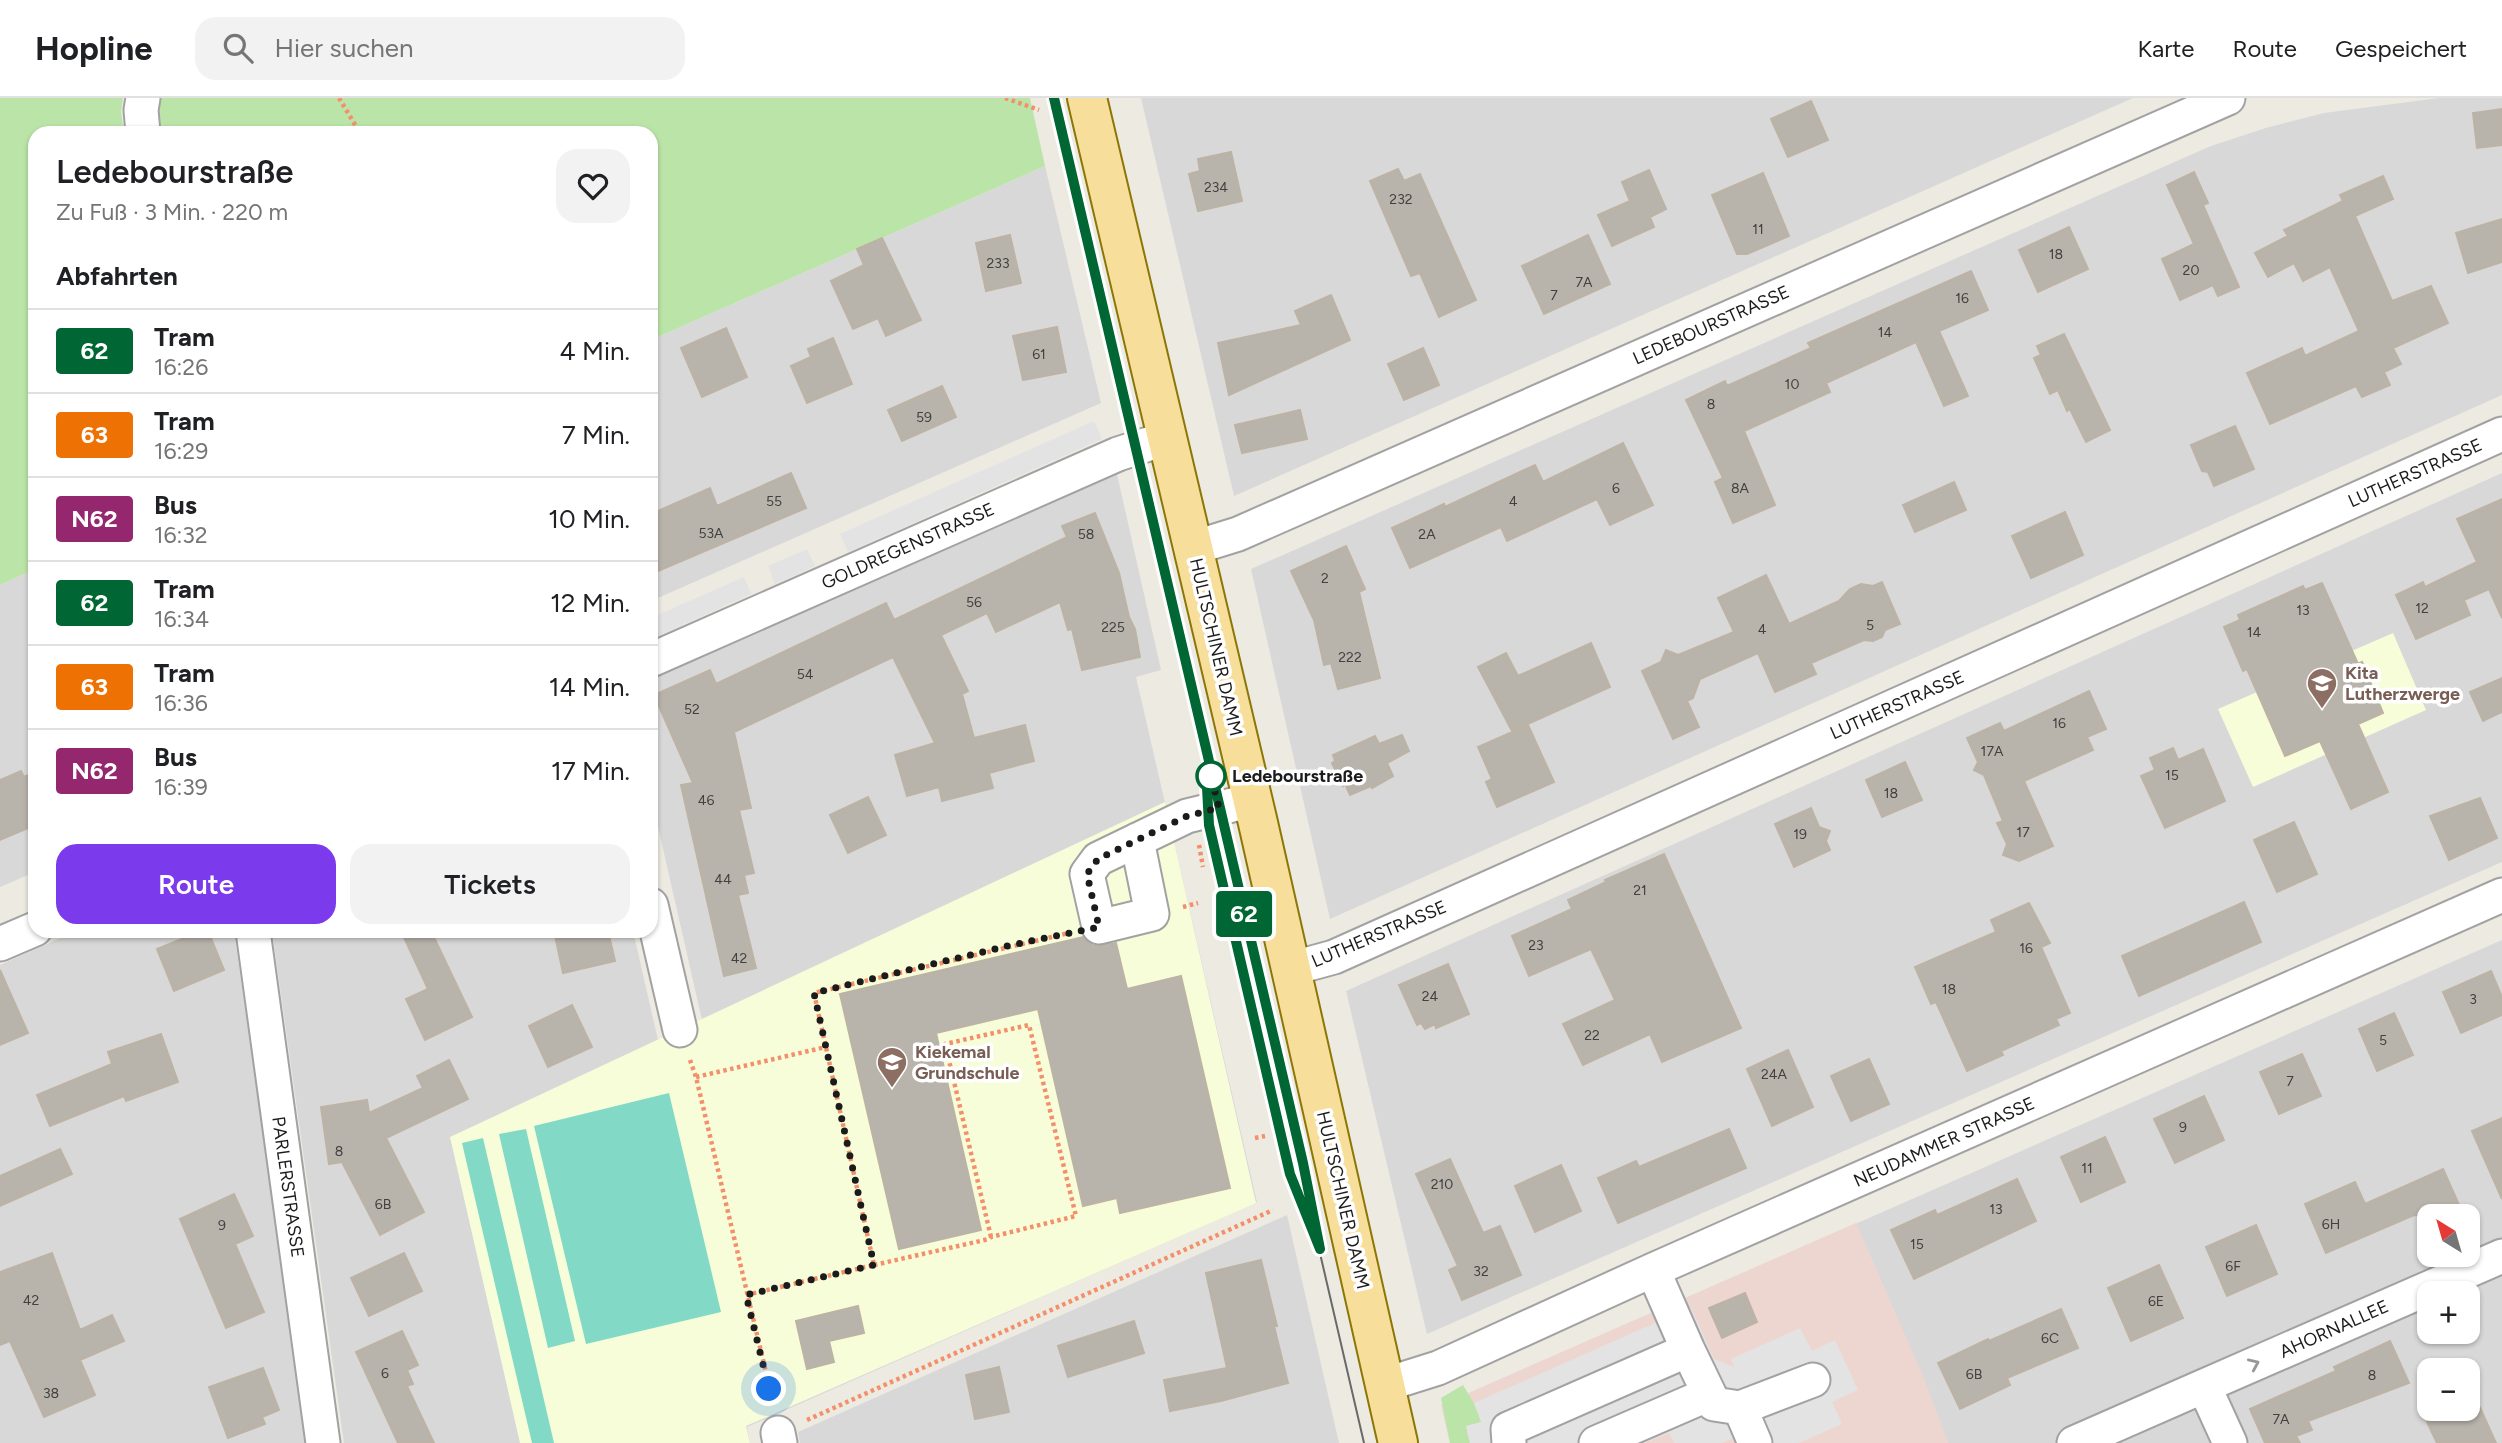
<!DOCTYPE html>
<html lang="de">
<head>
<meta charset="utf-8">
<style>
	:root { --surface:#fff; --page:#f2f2f2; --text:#202124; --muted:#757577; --line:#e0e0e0; --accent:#7c3aed }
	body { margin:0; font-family:Figtree,sans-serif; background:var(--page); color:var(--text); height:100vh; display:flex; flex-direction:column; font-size:26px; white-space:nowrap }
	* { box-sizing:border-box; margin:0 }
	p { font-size:23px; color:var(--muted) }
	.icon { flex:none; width:38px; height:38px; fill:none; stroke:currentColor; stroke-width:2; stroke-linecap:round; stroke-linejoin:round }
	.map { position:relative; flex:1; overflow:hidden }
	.drawer { position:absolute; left:28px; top:28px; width:630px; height:812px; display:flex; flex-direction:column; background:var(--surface); border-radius:21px; box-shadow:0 2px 5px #0004 }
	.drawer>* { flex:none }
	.badge { padding:0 14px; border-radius:5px; font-size:24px; line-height:46px }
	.needle { width:46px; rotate:323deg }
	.tools { position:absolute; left:2417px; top:1106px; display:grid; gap:14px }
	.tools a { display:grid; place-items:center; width:63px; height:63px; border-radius:14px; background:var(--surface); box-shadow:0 2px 5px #0004; font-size:35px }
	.you { position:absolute; width:35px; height:35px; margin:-18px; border:5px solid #fff; border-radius:50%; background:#1a73e8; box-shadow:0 0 0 10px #1a73e833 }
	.map>.badge { position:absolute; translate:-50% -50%; box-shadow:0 0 0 4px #fff }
	h2 { padding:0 28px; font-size:26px; line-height:63px }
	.round { display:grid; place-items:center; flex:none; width:74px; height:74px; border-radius:21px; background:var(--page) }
	.head { display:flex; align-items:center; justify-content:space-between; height:119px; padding:0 28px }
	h1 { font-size:33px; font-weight:600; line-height:52px }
	.cta { display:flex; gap:14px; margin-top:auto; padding:14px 28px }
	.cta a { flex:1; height:80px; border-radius:21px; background:var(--accent); color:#fff; font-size:28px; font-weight:600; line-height:80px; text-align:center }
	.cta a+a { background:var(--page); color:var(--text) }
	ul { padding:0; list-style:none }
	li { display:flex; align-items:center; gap:21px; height:84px; padding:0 28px; border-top:2px solid var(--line) }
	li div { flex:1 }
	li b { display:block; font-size:26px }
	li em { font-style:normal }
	li .badge { min-width:77px; font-weight:700; text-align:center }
	header { display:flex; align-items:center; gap:42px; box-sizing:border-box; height:98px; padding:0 35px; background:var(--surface); border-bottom:2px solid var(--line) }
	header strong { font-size:33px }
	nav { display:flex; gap:38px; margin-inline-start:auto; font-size:24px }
	.search { width:490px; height:63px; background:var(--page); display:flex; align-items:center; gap:18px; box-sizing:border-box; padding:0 24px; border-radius:21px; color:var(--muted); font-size:26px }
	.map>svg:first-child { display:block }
	.residential { fill:#d9d8d8; fill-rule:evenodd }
	.commercial { fill:#edd6d0 }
	.education { fill:#f7fdd9 }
	.grass { fill:#bbe5a8 }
	.pitch { fill:#81d9c6 }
	.parking { fill:#e3e3e3 }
	.building { fill:#b8b3ab; stroke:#bdb3a4; stroke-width:2 }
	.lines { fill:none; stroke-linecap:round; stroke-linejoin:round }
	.minor-casing { stroke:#a2a2a2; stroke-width:37 }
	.major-casing { stroke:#8c7606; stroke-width:42 }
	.path { stroke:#f3906b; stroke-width:4.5; stroke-dasharray:3.5 3.5; stroke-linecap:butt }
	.minor { stroke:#fff; stroke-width:33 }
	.major { stroke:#f7df9b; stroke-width:38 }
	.tram { stroke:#696969; stroke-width:2 }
	.oneway { stroke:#989898 }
	.line-casing { stroke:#fff; stroke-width:16 }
	.line { stroke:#063; stroke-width:10 }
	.walk { stroke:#1b1b1b; stroke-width:7; stroke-dasharray:0 12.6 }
	.stop-dot { fill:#fff; stroke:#063; stroke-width:3.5 }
	.labels { text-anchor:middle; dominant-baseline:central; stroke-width:7; stroke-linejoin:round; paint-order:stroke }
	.number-label { font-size:14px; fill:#42413f }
	.street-label { font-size:18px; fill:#1b1b1b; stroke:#fff }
	.education-label { font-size:18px; font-weight:bold; fill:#785e54; stroke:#fff; text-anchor:start }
	.stop-label { font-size:18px; font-weight:bold; fill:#1b1b1b; stroke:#fff; text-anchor:start }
</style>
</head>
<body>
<header>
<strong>Hopline</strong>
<div class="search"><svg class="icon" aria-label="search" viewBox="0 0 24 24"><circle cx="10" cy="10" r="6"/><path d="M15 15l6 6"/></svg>Hier suchen</div>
<nav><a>Karte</a><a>Route</a><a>Gespeichert</a></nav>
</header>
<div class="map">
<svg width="2502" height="1345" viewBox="0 0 2502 1345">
	<rect width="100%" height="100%" fill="#eceae1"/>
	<!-- residential -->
	<path class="residential" d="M1141,0h992l-899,398z
		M2439,0h63v297l-1172,524 -79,-350 960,-423 58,-19 55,-14z
		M1045,68l56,237 -450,198v-261z
		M2502,375v389l-1075,472 -81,-343z
		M1117,376l44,196 -25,7 121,525 -510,225 3,16h-406l-72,-512h361l25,109 44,-20 -51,-224v-118z
		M35,471v303l-35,15v-302z
		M76,833h158l73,512h-307v-478z
		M2502,842v503h-1050l-9,-38zM2429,1118h39v39h-39zM2429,1195h39v39h-39zM2429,1272h39v39h-39z
		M1287,1117l52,228h-539l-2,-11z"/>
	<!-- commercial -->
	<path class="commercial" d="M1856,1125l67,153 25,67h-498l-9,-38z"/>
	<!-- education -->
	<path class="education" d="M2393,535l33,77 -173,77 -35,-78z
		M1165,704l91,401 -510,223 4,17h-230l-70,-306z"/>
	<!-- grass -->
	<path class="grass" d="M0,0h123l-2,13 3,22h-89v436l-35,16z
		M158,0h872l15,68 -394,174v-207h-491l-3,-24z
		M1463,1287l11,18 8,19 -16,4 4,17h-20l-9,-45z"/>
	<!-- pitch -->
	<path class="pitch" d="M669,995l52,219 -135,32 -52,-218z
		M526,1031l49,212 -27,7 -49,-214z
		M483,1040l71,305h-22l-70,-300z"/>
	<!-- parking -->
	<path class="parking" d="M1094,323l8,18 -254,113 -8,-18z
		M807,451l8,17 -40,18 -7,-18z
		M744,479l7,17 -100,45v-21z
		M1691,1209l23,52 20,8 -3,-8 69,-31 12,23 23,-11 23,50 -26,12 10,22 -43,19h-36l-28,-6 -13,6h-48l-5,-10 -24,10h-175l-4,-17 15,-4 -7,-19z"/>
	<!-- building -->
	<path class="building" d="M1811,3l17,39 -40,17 -17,-38z
		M2502,11v36l-25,3 -4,-35z
		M1231,54l11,49 -44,10 -9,-37 11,-3 -2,-12z
		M1398,71l6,12 16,-7 56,126 -37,17 -19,-44 -9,3 -41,-95z
		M1649,72l17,39 -16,8 4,10 -42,19 -14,-31 32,-14 -8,-19z
		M2194,74l14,31 -5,2 36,82 -21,9 -5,-11 -33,15 -18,-41 32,-15 -27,-59z
		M1763,75l26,63 -42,18h-10l-25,-59z
		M2383,78l10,23 -38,17 37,85 39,-15 17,37 -55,25 8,16 -17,8 6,13 -28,12 -6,-11 -86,38 -23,-51 55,-25 3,8 54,-25 -29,-64 -27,14 -9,-18 -26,14 -13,-24 33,-17 -4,-6 59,-29 -3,-6z
		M2502,121v43l-34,11 -12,-40z
		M2069,129l19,42 -50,23 -19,-42z
		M1010,137l11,48 -35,8 -10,-48z
		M1588,137l22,49 -66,30 -22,-48z
		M882,140l39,82 -35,16 -8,-18 -25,11 -22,-48 33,-16 -7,-16z
		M1971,173l17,39 -49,21 29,65 -24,10 -28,-64 -90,41 4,9 -86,39 31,74 -42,18 -18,-41 8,-4 -37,-78 39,-19 2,5 84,-38 -3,-5z
		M1331,197l19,45 -121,55 -11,-52 83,-18 -6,-14z
		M1057,229l9,45 -43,8 -10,-44z
		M726,230l21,49 -45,20 -21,-49z
		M2064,236l46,96 -24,12 -16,-33 -3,2 -9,-21 -8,4 -16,-36 7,-3 -4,-9z
		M833,240l19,46 -45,19 -16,-37 20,-9 -3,-8z
		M1423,250l16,37 -35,15 -16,-36z
		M942,288l14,31 -54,24 -14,-31z
		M1300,312l7,29 -65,14 -7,-28z
		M2235,328l19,43 -40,17 -6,-14 -6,-1 -11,-26z
		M1623,345l30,62 -43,20 -13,-26 -90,42 -6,-14 -91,41 -18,-40 52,-24 1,3 90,-42 8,17z
		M791,375l15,35 -155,66v-60l59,-26 7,18z
		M1954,384l12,28 -51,22 -12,-27z
		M2502,401v119l-13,-29 -25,11 6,15 -54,24 -20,-44 27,-13 2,5 52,-25 -20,-43z
		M2065,414l18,43 -52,23 -19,-42z
		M1095,415l24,60 10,44 6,12 5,28 -58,13 -10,-41 -4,1 -8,-28 -64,30 -9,-19 -46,22 27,56 -6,3 12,44 51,-13 9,36 -45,12 4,15 -51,13 -3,-14 -32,9 -12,-41 40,-12 -42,-86 -159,75 17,76 -12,2 15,63 -10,2 4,18 -10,2 18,73 -32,8 -43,-191 12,-2 -39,-88 56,-25 6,14 170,-81 8,17 173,-83 -5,-11z
		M1346,448l19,43 -6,3 21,86 -42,11 -7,-26 -7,2 -10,-45 -23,-49z
		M1766,477l23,49 50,-23 11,-12 11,-5 12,2 9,-4 18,42 -15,6 -3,7 -9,4 -9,-1 -53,23 5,11 -41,18 -17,-39 -58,26 -7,19 -6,3 12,26 -26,12 -31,-68 19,-9 5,-12 12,5 56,-23 -16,-34z
		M2322,485l36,81 4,-2 21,51 -25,11 30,68 -37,17 -31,-68 -35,15 -38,-87 -4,2 -19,-44 16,-7 -2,-5 16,-7 49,-22 2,4z
		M1591,545l19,44 -98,44 -34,-64 28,-14 12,23z
		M2502,580v34l-19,9 -13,-29z
		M2089,593l17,38 -19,8 6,13 -69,31 29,65 -34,15 -16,-6 4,-11 -10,-21 6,-2 -19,-46 -10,-5 4,-8 -11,-24 33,-15 4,8z
		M1528,627l26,57 -57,25 -11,-25 6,-3 -14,-32z
		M1402,637l7,16 -22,12 6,13 -21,12 -1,-2 -21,9 -5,-11 -2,2 -11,-23 3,-2 -2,-6 42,-19 4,8z
		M2173,650l5,12 25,-11 22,52 -60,27 -24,-52 14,-6 -5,-12z
		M1905,664l17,38 -40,17 -16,-37z
		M21,673l3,6 11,-5v53l-35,15v-60z
		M868,699l18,38 -38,18 -18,-38z
		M2480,700l17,40 -48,22 -19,-44z
		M1811,710l8,19 11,4 -4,10 4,9 -36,17 -19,-43z
		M2294,724l23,52 -40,18 -23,-52z
		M1664,756l77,174 -79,34 -12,-28 -67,31 -20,-41 52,-24 -24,-51 -62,27 -17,-40 60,-27 -4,-9 38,-18 -1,-2z
		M2244,804l17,40 -122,54 -17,-40z
		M2029,805l21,40 -9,4 29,66 -14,6 3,6 -58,26 2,4 -36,16 -31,-69 -5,2 -16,-37 81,-35 -5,-12z
		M201,833h7l16,39 -50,21 -17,-42z
		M401,833h30l41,86 -47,23 -19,-41 22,-10z
		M554,833h54l7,30 -52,12z
		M1083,839l11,9 22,-3 11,46 54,-13 49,212 -110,25 -3,-15 -34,8 -45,-197 -102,24 45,197 -82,19 -59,-255z
		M1448,866l21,50 -33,14 -1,-4 -10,5 -4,-6 -4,2 -18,-40z
		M0,872l28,63 -28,12z
		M2491,873l11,26v18l-41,18 -18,-41z
		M572,907l20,42 -44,20 -19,-41z
		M2394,915l19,42 -36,16 -18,-42z
		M161,936l17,48 -52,19 -2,-5 -74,30 -13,-31 75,-31 -4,-12z
		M1788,952l25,57 -41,19 -25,-57z
		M2302,956l19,42 -42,18 -19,-42z
		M1869,961l20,45 -38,17 -20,-45z
		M449,962l19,39 -82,39 38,74 -44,23 -38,-73 -13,2 -8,-57 46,-7 2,13 54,-25 -6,-12z
		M2204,998l20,44 -49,23 -21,-44z
		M2502,1020v81l-30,-68z
		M1729,1031l17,39 -128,55 -20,-45 38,-17 3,6z
		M2105,1039l20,45 -44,20 -20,-45z
		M60,1051l12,25 -72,32v-30z
		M1450,1061l33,74 17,-7 21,49 -59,25 -13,-30 9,-4 -42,-92z
		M1561,1067l20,46 -46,21 -20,-46z
		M2443,1071l21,47 -50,-1 -88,38 -21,-49 50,-22 10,22z
		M2017,1081l19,42 -122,58 -23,-49 44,-20 2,5z
		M234,1096l19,42 -18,8 29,68 -38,16 -46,-109z
		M2256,1127l21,49 -50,22 -21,-49z
		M52,1155l28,77 32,-15 12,26 -44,19 15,35 -51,22 -34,-76 -10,4v-73z
		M404,1155l18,38 -53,25 -18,-38z
		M1261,1162l16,66h-3l14,57 -67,18 -51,10 -6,-31 63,-12 -21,-95z
		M2159,1167l24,53 -52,23 -23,-53z
		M1745,1195l12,29 -35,16 -13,-30z
		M858,1208l6,27 -35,8 5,21 -27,7 -11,-48z
		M2061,1211l17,39 -71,30 3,7 -50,24 -22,-46 50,-24 1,2z
		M1134,1223l10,32 -76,24 -10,-31z
		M402,1233l16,34 -11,5 6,14 -6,2 27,57h-36l-42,-91z
		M2390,1243l19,42 -101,38 4,9 -16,6 4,7h-35l-15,-34 86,-38 -2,-4z
		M999,1269l10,45 -34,7 -9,-44z
		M263,1270l16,42 -17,7 3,7 -37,14 -19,-51z
		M2476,1301l20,44h-59l-10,-21 29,-13h12v-6z"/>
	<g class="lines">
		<!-- minor casing -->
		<g class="minor-casing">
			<path id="minor" d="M143,0l-2,12 2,23
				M1193,450l45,-14 990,-436
				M651,562l467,-206 49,-16
				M1137,742l15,74 -53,13 -12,-53 11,-15 89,-43 66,-16
				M651,807l29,125
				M253,833l70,512
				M0,846l35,-15
				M1290,871l44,-12 1168,-523
				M1688,1252l26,54 26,4 73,-28
				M1384,1287l54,-17 215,-98 849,-375
				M1740,1310l15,35
				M778,1335l2,10
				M1509,1345l-1,-14 180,-79 -35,-80
				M1596,1345l113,-49
				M2074,1345l130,-57
				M2230,1345l-26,-57 298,-130"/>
		</g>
		<!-- major casing -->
		<g class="major-casing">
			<path id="major" d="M1087,0l171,725 140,620"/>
		</g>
		<!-- path -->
		<path class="path" d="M339,0l21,35
			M1005,0l34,12
			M1199,747l4,22
			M1183,809l15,-4
			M690,962l6,17 77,325
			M696,979l130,-30
			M1255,1040l10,-2
			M874,1167l115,-26 2,-2 85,-21 -47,-191 -84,19 46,193
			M746,1197l128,-30 -60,-272 255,-60
			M807,1322l466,-210"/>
		<!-- minor -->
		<use href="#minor" class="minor"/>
		<!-- major -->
		<use href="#major" class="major"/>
		<!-- tram -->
		<path class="tram" d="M1054,0l249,1065 16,86 45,194
			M1206,687l3,40 81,349 15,39"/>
	</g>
	<!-- one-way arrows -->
	<defs><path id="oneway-chevron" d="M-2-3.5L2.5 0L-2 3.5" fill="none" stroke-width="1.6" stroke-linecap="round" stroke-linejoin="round" transform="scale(1.75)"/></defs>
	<use class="oneway" href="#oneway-chevron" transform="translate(2254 1266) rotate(-24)"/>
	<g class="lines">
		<!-- line casing -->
		<g class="line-casing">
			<path id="line" d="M1054,0l249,1065 17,86 -30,-75 -81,-349 -3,-56"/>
		</g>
		<!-- line -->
		<use href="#line" class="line"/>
		<!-- walk -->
		<path class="walk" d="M769,1291l-23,-94 128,-30 -60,-272 193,-47 92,-19 -12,-53 11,-15 89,-43 32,-8 -8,-32"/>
	</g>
	<!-- icons -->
	<defs>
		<g id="school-pin" transform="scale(1.575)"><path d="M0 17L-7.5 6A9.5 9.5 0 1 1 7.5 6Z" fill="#8d6e63" stroke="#fff"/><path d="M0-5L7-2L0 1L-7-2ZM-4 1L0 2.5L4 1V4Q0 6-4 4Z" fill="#fff"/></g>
	</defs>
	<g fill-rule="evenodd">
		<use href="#school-pin" x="2322" y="585"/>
		<use href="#school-pin" x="892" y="964"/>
	</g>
	<!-- markers -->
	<circle class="stop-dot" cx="1211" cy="678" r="14"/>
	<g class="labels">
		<!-- number labels -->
		<g class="number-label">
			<text x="1216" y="89">234</text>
			<text x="1401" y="101">232</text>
			<text x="1758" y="131">11</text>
			<text x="2056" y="156">18</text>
			<text x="998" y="165">233</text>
			<text x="2191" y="172">20</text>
			<text x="1584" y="184">7A</text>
			<text x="1554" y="197">7</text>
			<text x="1962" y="200">16</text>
			<text x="1885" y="234">14</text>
			<text x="1039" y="256">61</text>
			<text x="1792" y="286">10</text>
			<text x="1711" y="306">8</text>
			<text x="924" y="319">59</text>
			<text x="1616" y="390">6</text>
			<text x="1740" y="390">8A</text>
			<text x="774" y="403">55</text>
			<text x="1513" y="403">4</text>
			<text x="711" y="435">53A</text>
			<text x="1086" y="436">58</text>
			<text x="1427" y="436">2A</text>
			<text x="1325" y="480">2</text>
			<text x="974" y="504">56</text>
			<text x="2422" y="510">12</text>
			<text x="2303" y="512">13</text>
			<text x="1870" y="527">5</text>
			<text x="1113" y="529">225</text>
			<text x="1762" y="531">4</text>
			<text x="2254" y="534">14</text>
			<text x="1350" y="559">222</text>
			<text x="805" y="576">54</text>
			<text x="692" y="611">52</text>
			<text x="2059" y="625">16</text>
			<text x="1992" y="653">17A</text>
			<text x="2172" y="677">15</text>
			<text x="1891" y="695">18</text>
			<text x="706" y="702">46</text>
			<text x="2023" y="734">17</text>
			<text x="1800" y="736">19</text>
			<text x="723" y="781">44</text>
			<text x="1640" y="792">21</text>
			<text x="1536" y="847">23</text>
			<text x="2026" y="850">16</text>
			<text x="739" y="860">42</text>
			<text x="1949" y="891">18</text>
			<text x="1430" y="898">24</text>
			<text x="2473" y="901">3</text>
			<text x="1592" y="937">22</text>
			<text x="2383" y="942">5</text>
			<text x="1774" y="976">24A</text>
			<text x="2290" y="983">7</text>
			<text x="2183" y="1029">9</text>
			<text x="339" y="1053">8</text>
			<text x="2087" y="1070">11</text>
			<text x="1442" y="1086">210</text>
			<text x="383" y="1106">6B</text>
			<text x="1996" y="1111">13</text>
			<text x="2331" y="1126">6H</text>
			<text x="222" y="1127">9</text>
			<text x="1917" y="1146">15</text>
			<text x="2233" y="1168">6F</text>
			<text x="1481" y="1173">32</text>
			<text x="31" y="1202">42</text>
			<text x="2156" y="1203">6E</text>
			<text x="2050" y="1240">6C</text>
			<text x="385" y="1275">6</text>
			<text x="1974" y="1276">6B</text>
			<text x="2372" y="1277">8</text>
			<text x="51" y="1295">38</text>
			<text x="2281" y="1321">7A</text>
		</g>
		<!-- street labels -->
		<g class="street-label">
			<text transform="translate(1711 227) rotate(-24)">LEDEBOURSTRASSE</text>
			<text transform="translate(2415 375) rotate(-24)">LUTHERSTRASSE</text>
			<text transform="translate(908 448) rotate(-24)">GOLDREGENSTRASSE</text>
			<text transform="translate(1216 549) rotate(77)">HULTSCHINER DAMM</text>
			<text transform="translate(1897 607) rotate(-24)">LUTHERSTRASSE</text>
			<text transform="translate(1379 836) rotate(-23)">LUTHERSTRASSE</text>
			<text transform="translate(1944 1044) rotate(-24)">NEUDAMMER STRASSE</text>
			<text transform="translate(288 1089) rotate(82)">PARLERSTRASSE</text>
			<text transform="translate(1343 1102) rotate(77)">HULTSCHINER DAMM</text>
			<text transform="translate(2334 1231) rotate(-24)">AHORNALLEE</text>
		</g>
		<!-- education labels -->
		<g class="education-label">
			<text x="2345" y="575">Kita<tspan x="2345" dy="21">Lutherzwerge</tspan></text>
			<text x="915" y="954">Kiekemal<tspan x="915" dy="21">Grundschule</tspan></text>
		</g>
		<!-- stop labels -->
		<g class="stop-label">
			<text x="1232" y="678">Ledebourstraße</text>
		</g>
	</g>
</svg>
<div class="tools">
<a><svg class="needle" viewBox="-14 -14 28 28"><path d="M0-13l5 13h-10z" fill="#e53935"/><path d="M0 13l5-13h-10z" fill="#757577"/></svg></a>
<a>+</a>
<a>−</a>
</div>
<div class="you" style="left:769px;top:1291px"></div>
<b class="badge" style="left:1244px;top:816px;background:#063;color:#fff">62</b>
<section class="drawer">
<div class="head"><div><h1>Ledebourstraße</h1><p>Zu Fuß · 3 Min. · 220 m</p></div><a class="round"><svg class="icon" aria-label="heart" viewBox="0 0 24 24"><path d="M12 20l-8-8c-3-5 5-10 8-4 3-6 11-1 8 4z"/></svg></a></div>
<h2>Abfahrten</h2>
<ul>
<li><span class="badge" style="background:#063;color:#fff">62</span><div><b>Tram</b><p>16:26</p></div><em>4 Min.</em></li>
<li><span class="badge" style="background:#ee7203;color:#fff">63</span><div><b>Tram</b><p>16:29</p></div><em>7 Min.</em></li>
<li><span class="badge" style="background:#95276e;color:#fff">N62</span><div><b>Bus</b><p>16:32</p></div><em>10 Min.</em></li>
<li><span class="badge" style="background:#063;color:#fff">62</span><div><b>Tram</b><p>16:34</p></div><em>12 Min.</em></li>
<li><span class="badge" style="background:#ee7203;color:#fff">63</span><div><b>Tram</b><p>16:36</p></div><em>14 Min.</em></li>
<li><span class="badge" style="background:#95276e;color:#fff">N62</span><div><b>Bus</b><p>16:39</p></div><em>17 Min.</em></li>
</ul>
<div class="cta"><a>Route</a><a>Tickets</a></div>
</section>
</div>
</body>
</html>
